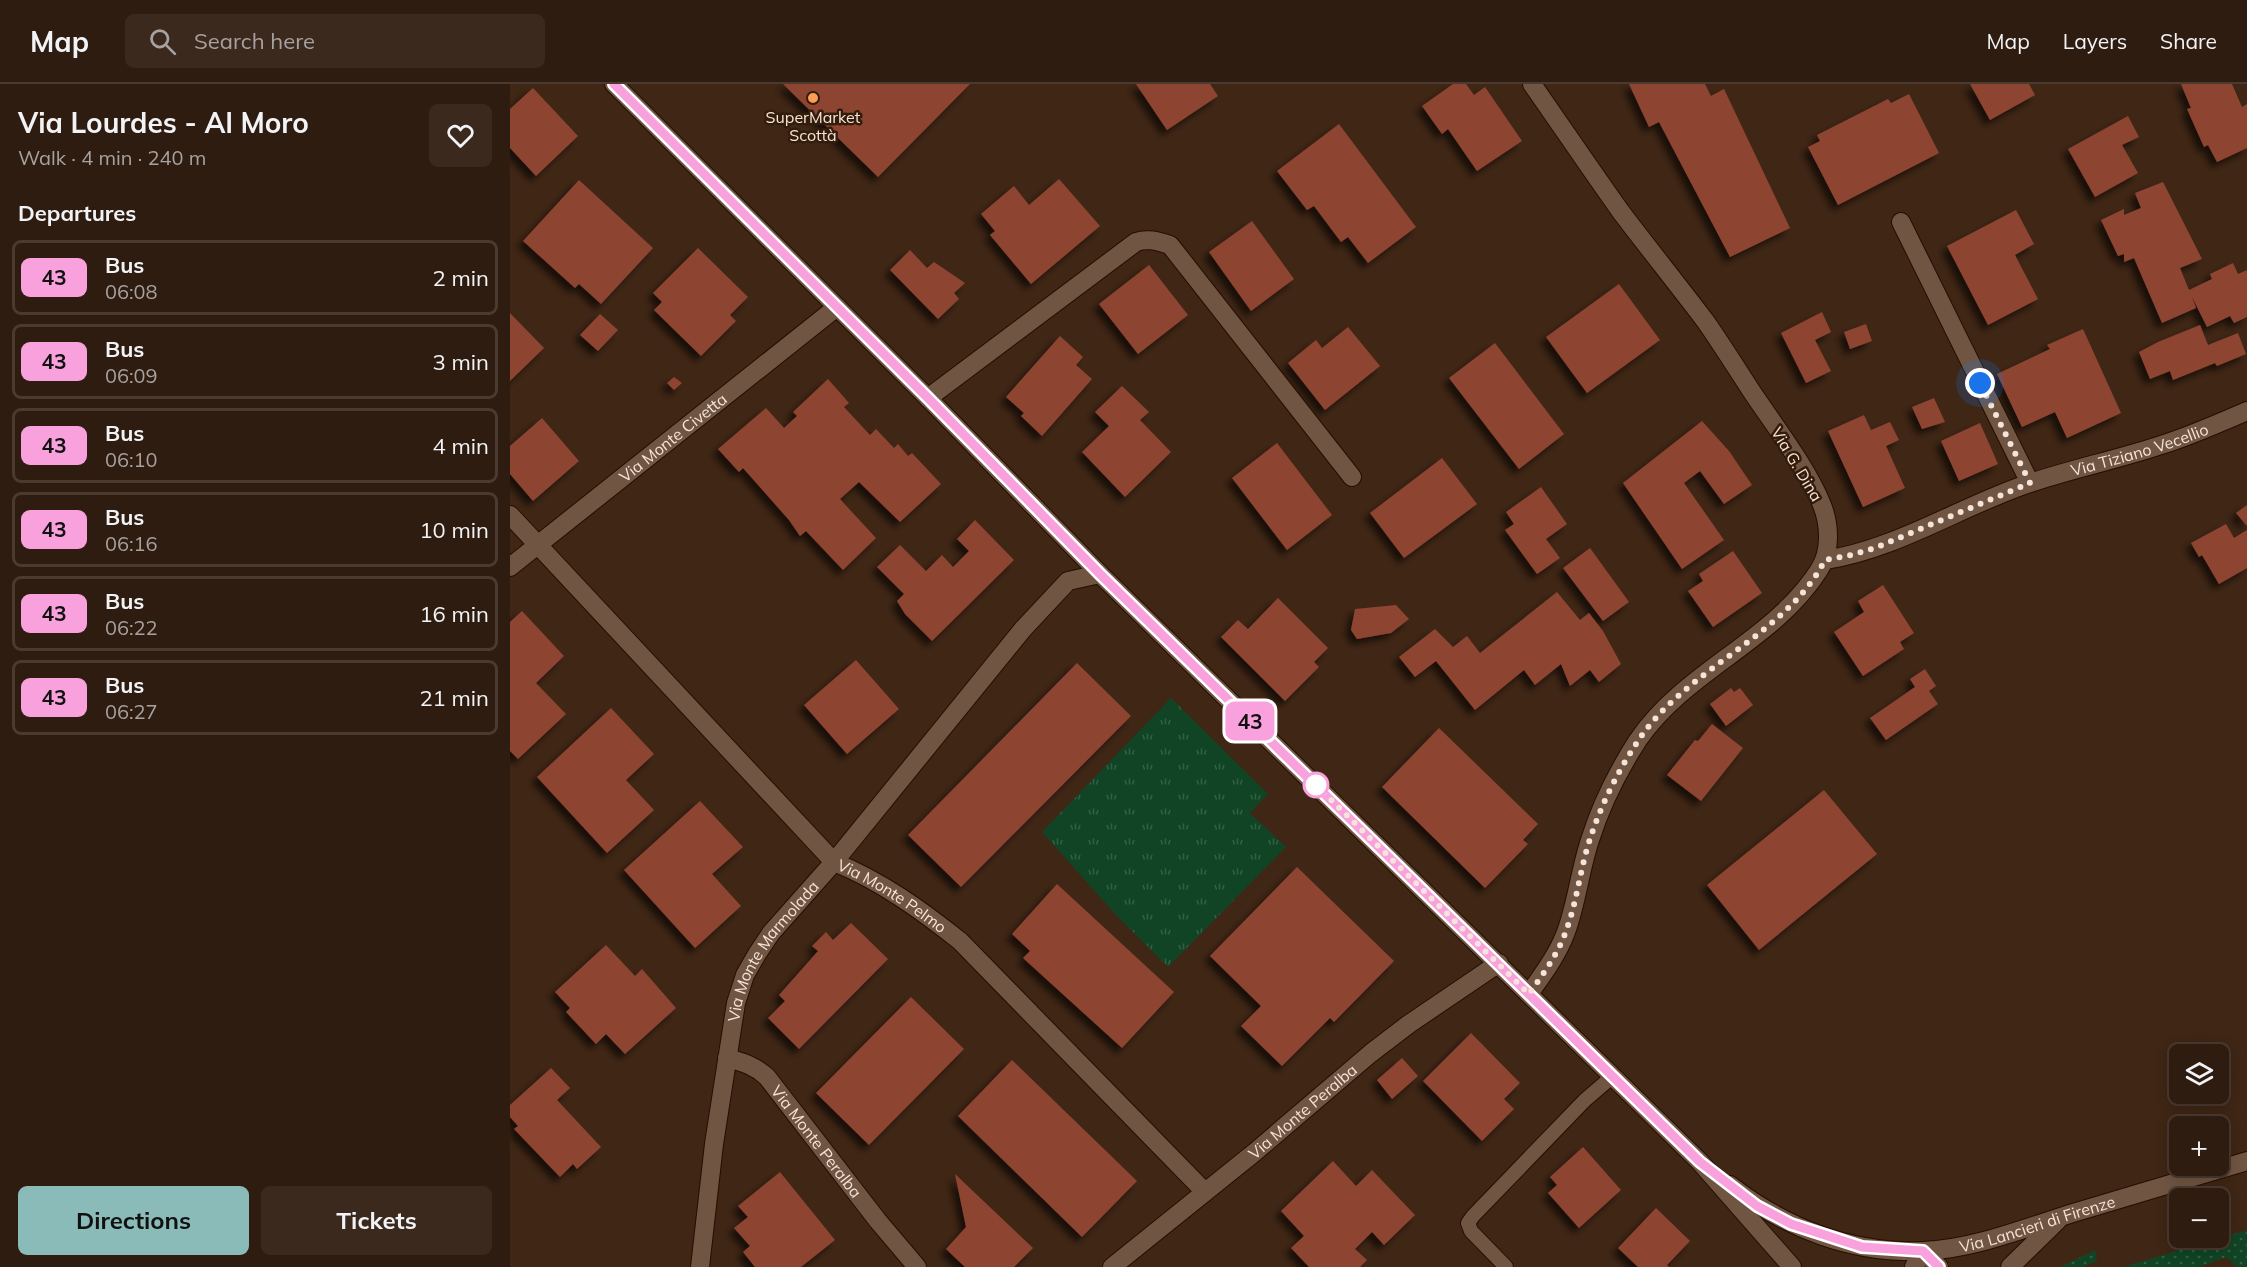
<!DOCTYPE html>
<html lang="en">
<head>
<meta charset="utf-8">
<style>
	:root { --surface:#2f1c10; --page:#3b291e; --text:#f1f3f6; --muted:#a7a19f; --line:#4a3a30; --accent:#8bbbb9 }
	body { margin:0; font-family:Mulish,sans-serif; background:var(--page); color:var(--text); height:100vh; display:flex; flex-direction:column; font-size:22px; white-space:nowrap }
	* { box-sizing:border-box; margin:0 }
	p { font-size:20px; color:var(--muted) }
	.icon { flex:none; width:33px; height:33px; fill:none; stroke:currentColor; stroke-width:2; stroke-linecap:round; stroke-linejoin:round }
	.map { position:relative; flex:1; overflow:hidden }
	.details { display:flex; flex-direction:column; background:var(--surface); width:510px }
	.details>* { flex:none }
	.badge { padding:0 12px; border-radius:9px; font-size:21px; line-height:39px }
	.controls { position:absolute; left:1659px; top:960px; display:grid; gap:12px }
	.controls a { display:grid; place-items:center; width:60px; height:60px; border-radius:9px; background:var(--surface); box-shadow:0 3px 15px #0003,0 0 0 2px var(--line); font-size:30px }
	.you { position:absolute; width:30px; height:30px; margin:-15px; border:4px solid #fff; border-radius:50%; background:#1a73e8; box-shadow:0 0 0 9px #1a73e833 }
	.map>.badge { position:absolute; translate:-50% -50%; box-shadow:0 0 0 3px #fff }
	h2 { padding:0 18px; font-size:22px; line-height:54px }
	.round { display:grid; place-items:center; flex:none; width:63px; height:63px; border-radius:9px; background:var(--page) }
	.overview { display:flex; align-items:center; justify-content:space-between; height:102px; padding:0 18px }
	h1 { font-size:28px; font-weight:700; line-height:45px }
	.button { display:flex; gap:12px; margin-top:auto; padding:12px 18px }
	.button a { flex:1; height:69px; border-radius:9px; background:var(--accent); color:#111; font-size:24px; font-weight:700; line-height:69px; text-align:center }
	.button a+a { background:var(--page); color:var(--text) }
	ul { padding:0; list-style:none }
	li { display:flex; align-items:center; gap:18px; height:75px; margin:0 12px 9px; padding:0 6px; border:3px solid var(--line); border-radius:9px }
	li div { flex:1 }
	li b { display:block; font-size:22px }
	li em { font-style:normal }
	li .badge { min-width:66px; font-weight:700; text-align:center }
	header { display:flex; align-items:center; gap:36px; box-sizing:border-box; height:84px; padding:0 30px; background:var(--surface); border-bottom:2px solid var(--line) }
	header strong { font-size:28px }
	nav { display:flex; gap:33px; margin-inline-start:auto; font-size:21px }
	.search { width:420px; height:54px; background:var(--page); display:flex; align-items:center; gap:15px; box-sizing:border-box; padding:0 21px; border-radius:9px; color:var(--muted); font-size:22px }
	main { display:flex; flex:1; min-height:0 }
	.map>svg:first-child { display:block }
	.grass { fill:url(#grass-dots) }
	.park { fill:url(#park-tufts) }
	.building { fill:#8d4532; filter:url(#shadow) }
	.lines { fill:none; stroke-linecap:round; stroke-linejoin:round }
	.lane-casing { stroke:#250e00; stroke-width:16 }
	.street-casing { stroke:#250e00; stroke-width:20 }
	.secondary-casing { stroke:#250e00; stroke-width:20 }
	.lane { stroke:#705542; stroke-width:14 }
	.street { stroke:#705542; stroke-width:18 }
	.secondary { stroke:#705542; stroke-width:18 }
	.line-casing { stroke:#fff; stroke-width:14 }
	.line { stroke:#f8a1dd; stroke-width:9 }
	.walk { stroke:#f5e4d9; stroke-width:6; stroke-dasharray:0 10.8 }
	.poi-dot { fill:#fc9d53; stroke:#341c0b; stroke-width:2 }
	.stop-dot { fill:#fff; stroke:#f8a1dd; stroke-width:3 }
	.labels { text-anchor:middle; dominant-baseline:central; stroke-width:5; stroke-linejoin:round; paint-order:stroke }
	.poi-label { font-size:16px; fill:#f5e4d9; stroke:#341c0b }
	.street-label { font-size:16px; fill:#f5e4d9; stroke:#341c0b }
</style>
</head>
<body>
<header>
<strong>Map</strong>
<div class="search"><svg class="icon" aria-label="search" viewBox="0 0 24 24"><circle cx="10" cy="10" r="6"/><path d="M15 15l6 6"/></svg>Search here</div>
<nav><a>Map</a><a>Layers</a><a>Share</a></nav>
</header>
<main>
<section class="details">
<div class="overview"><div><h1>Via Lourdes - Al Moro</h1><p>Walk · 4 min · 240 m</p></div><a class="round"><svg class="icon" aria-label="heart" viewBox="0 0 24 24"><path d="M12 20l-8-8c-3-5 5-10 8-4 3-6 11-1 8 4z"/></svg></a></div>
<h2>Departures</h2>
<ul>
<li><span class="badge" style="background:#f8a1dd;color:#111">43</span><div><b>Bus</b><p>06:08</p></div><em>2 min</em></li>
<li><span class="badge" style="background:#f8a1dd;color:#111">43</span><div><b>Bus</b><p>06:09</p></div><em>3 min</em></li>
<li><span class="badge" style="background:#f8a1dd;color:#111">43</span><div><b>Bus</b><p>06:10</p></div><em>4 min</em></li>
<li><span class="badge" style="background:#f8a1dd;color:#111">43</span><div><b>Bus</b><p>06:16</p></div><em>10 min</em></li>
<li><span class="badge" style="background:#f8a1dd;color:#111">43</span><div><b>Bus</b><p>06:22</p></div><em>16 min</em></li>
<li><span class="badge" style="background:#f8a1dd;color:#111">43</span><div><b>Bus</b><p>06:27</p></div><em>21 min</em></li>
</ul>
<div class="button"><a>Directions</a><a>Tickets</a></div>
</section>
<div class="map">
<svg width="1737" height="1183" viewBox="0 0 1737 1183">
	<defs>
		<pattern id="grass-dots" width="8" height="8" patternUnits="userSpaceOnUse" patternTransform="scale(1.5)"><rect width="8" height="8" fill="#104424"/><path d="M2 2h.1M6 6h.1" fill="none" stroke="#335f43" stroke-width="1.8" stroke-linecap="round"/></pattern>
		<pattern id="park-tufts" width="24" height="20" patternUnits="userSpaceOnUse" patternTransform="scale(1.5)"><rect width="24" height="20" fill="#104424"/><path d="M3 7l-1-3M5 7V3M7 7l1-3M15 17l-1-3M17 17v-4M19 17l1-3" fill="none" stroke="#335f43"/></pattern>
		<filter id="shadow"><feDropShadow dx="-5.5" dy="5.5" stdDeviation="3" flood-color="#0009"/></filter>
	</defs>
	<rect width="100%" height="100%" fill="#3f2615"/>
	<!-- grass -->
	<path class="grass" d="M1737,1146v37h-10l-11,-10 -27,10h-76z
		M1585,1166l2,11 -14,6h-23z"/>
	<!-- park -->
	<path class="park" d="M661,614l97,96 -18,19 36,34 -118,120 -52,-52 -74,-83z"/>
	<!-- building -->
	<path class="building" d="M273,0h187l-92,93z
		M626,0h74l8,12 -51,34z
		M943,0h13l8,11 11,-8 37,54 -45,30 -29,-42 -6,5 -20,-28z
		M1119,0h76l6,12 13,-7 66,139 -60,29 -71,-135 -10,5z
		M1460,0h59l6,11 -45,25z
		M1671,0h51l10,23 5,-3v44l-30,14 -9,-17 -4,2 -17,-38 4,-1z
		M23,4l45,48 -42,40 -26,-28v-39z
		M1399,10l30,59 -101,52 -30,-58 12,-6 -3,-6 71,-36 3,4z
		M1618,32l11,21 -17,8 16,28 -43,24 -27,-48z
		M829,40l77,103 -48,36 -20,-26 -7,5 -27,-36 -7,4 -30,-39z
		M549,95l41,47 -69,58 -41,-49 5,-4 -14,-17 33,-28 15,19z
		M69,96l74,68 -52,56 -22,-20 -4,4 -52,-47z
		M1653,98l39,77 -22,9 9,22 23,-11 -2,-5 23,-11 5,11 9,-4v47l-13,6 -4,-7 -23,11 -15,-30 4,11 -34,15 -28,-65 -10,4v-8l-6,2 -17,-36 23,-11v6l17,-7 -6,-15z
		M1506,126l18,34 -19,11 23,44 -50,26 -41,-79z
		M742,137l42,58 -43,32 -42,-59z
		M188,164l50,49 -18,18 6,6 -35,35 -47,-46 8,-8 -9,-9z
		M400,166l17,18 7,-6 31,21 -11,10 5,6 -21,20 -48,-49z
		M639,181l39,50 -50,39 -39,-50z
		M1109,200l41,56 -73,53 -41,-56z
		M1312,228l9,20 -16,8 16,31 -25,12 -25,-50z
		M0,229l34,35 -34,33z
		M90,230l18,16 -20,21 -18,-16z
		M1356,240l6,17 -22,8 -6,-17z
		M1690,241l8,20 30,-12 8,21 -29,12 -2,-3 -42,17 -3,-9 -20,8 -11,-27 19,-10z
		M838,243l32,39 -55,44 -37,-47 28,-23 6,8z
		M1573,245l38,84 -54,25 -12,-26 -33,15 -25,-53 53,-25 -3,-4z
		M550,252l23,21 -7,8 16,14 -50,57 -21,-20 3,-3 -18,-16z
		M985,259l69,91 -45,35 -70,-91z
		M164,293l8,6 -8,7 -7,-7z
		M318,295l21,24 -5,4 26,28 6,-6 18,19 4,-4 10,12 4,-3 29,31 -41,38 -41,-40 -19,17 36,39 -33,32 -37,-39 -6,5 -11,-16 -46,-52 -4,4 -21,-23 48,-41 18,20 13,-12 -4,-4z
		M612,302l27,26 -9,8 31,32 -46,45 -43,-45 27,-26 -14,-14z
		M1424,314l11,24 -23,7 -10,-22z
		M1354,331l7,15 19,-8 9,18 -13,6 19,42 -42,19 -35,-76z
		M32,334l37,43 -46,40 -23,-27v-28z
		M1192,337l27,30 23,34 -28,19 -24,-33 -16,12 40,57 -42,29 -59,-86z
		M1470,339l18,41 -39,17 -18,-40z
		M767,359l55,72 -45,35 -55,-72z
		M932,374l35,46 -73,54 -34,-45z
		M1031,403l26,37 -21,15 14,19 -23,16 -32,-44 9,-6 -8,-12z
		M1737,421v21l-11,-13z
		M465,436l39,40 -82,81 -27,-27 -8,-13 7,-7 -27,-27 23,-22 26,26 16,-16 11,12 16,-16 -12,-12z
		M1716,440l8,14 13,-8v38l-28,16 -17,-29 -3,2 -8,-14z
		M1080,464l39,54 -26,19 -40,-53z
		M1223,467l29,42 -49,34 -25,-36 15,-10 -4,-7z
		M1373,501l31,48 -14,9 4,7 -41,27 -29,-44 30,-20 -6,-11z
		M1047,508l23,28 9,-7 14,18 18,33 -22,18 -9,-12 -20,16 -9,-22 -26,21 -11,-15 -49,40 -39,-49 -21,16 -16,-20 36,-28 18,18 14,-11 13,17z
		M768,514l50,50 -14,14 5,5 -34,34 -64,-64 17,-17 10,9z
		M886,521l13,14 -18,14 -34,6 -6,-9 4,-21z
		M12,527l42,45 -28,27 30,31 -48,45 -8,-8v-129z
		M346,576l43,49 -52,45 -43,-49z
		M567,579l54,53 -170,171 -53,-52z
		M1415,585l11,17 -7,5 9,13 -52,36 -16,-22 45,-31 -5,-8z
		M1221,604l3,4 6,-4 13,17 -27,21 -16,-22z
		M101,624l43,46 -28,26 28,30 -47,43 -70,-76z
		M1202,640l31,24 -42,53 -34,-26 28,-35 3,1z
		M929,644l99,96 -15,16 5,4 -43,44 -103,-101z
		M1314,706l53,64 -118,96 -52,-65z
		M190,717l43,46 -31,27 29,32 -46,42 -71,-78z
		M787,783l97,94 -60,61 -4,-4 -48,48 -41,-40 20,-20 -51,-50z
		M547,800l117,108 -52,56 -99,-90 7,-7 -18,-17z
		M341,839l37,36 -89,90 -31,-31 17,-17 -6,-6 39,-44 -6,-5 14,-14 7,8z
		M96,861l29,31 7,-7 34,39 -51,46 -19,-20 -10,10 -30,-32 4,-4 -15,-16z
		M401,913l53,52 -95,96 -53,-52z
		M961,949l49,50 -16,16 10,10 -32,32 -59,-60z
		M892,974l16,18 -26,23 -15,-19z
		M502,976l125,121 -55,56 -124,-121z
		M41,984l19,20 -13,12 44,47 -24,22 -4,-5 -13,13 -46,-48 4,-3 -8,-9v-12z
		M1073,1063l38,43 -42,38 -31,-35 9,-8 -7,-8z
		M823,1077l23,25 16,-16 43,45 -31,30 -12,-13 -17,17 12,11 -7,7h-51l-18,-19 13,-12 -23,-25z
		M270,1088l55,68 -34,27h-46l-12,-15 7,-6 -16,-18 14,-11 -10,-11z
		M445,1090l78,74 -19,19h-49l-19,-18 20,-22z
		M1146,1124l34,33 -23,24 2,2h-31l-20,-19z"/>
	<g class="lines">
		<!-- lane casing -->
		<g class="lane-casing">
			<path id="lane" d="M996,1183l-35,-36 -3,-8 5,-7 112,-116 28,-24"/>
		</g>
		<!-- street casing -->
		<g class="street-casing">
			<g id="street">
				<path d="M1391,138l129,261"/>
				<path d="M418,314l208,-156c12,-4 21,-1 34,3l182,232"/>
				<path id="s1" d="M0,431l324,347c47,19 87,48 126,79l245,251"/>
				<path id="s2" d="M1315,476c72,-11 136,-54 205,-77 42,-14 85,-23 128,-37 30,-9 59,-22 89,-35"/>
				<path id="s3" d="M0,483l327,-260"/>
				<path d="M1019,910c14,-20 29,-40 37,-62 11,-30 14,-62 24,-92 11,-35 28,-69 48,-100 48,-70 136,-99 181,-170 12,-18 11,-45 3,-65 -14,-36 -48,-80 -70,-113 -15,-23 -30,-47 -46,-70 -28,-37 -57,-73 -85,-110 -30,-42 -59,-85 -89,-128"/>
				<path id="s4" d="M217,974c16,4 28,8 40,19l111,144 39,46"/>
				<path id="s5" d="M190,1183l14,-123 22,-141 9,-28 12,-21 14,-21 63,-71 189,-233 45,-48 32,-7"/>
				<path id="s6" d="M602,1183l143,-115 116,-99 38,-29 90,-61"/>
			</g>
		</g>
		<!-- secondary casing -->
		<g class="secondary-casing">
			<g id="secondary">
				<path d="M104,0l314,314 172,176 600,588 92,105"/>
				<path id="s7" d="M1220,1101c55,43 122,69 193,66 51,-2 102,-23 150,-38 58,-17 116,-35 174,-52"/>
				<path d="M1413,1167l16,16"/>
				<path d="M1404,1183l9,-16"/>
				<path d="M1500,1183l48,-47"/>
			</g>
		</g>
		<!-- lane -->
		<use href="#lane" class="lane"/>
		<!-- street -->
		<use href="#street" class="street"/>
		<!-- secondary -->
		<use href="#secondary" class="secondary"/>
	</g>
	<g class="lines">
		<!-- line casing -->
		<g class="line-casing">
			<path id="line" d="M104,0l314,314 172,176 600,588 57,44 34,18 71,23 61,4 16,16"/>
		</g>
		<!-- line -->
		<use href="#line" class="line"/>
		<!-- walk -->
		<path class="walk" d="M806,701l213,209c14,-20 29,-40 37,-63 11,-29 14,-62 24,-92 11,-34 28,-68 48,-98 48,-73 148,-105 187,-181l22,-4 28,-8 155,-65 -50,-100"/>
	</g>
	<!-- markers -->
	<circle class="poi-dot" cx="303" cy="14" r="6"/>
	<circle class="stop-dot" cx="806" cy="701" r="12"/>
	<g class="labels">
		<!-- poi labels -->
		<g class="poi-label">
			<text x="303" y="33">SuperMarket<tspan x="303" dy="18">Scottà</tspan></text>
		</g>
		<!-- street labels -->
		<g class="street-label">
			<text stroke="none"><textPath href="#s3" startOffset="208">Via Monte Civetta</textPath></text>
			<text stroke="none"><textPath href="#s2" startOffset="334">Via Tiziano Vecellio</textPath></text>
			<text transform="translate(1287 380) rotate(59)">Via G. Dina</text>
			<text stroke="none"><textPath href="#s1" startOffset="542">Via Monte Pelmo</textPath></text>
			<text stroke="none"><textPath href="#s5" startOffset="330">Via Monte Marmolada</textPath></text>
			<text stroke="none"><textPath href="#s6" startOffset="246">Via Monte Peralba</textPath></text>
			<text stroke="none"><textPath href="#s4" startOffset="126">Via Monte Peralba</textPath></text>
			<text stroke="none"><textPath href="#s7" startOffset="326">Via Lancieri di Firenze</textPath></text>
		</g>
	</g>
</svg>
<div class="controls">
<a><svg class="icon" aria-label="layers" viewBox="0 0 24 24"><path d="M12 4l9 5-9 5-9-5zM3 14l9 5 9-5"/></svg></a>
<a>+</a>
<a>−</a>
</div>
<div class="you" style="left:1470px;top:299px"></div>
<b class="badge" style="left:740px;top:637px;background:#f8a1dd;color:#111">43</b>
</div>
</main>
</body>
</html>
